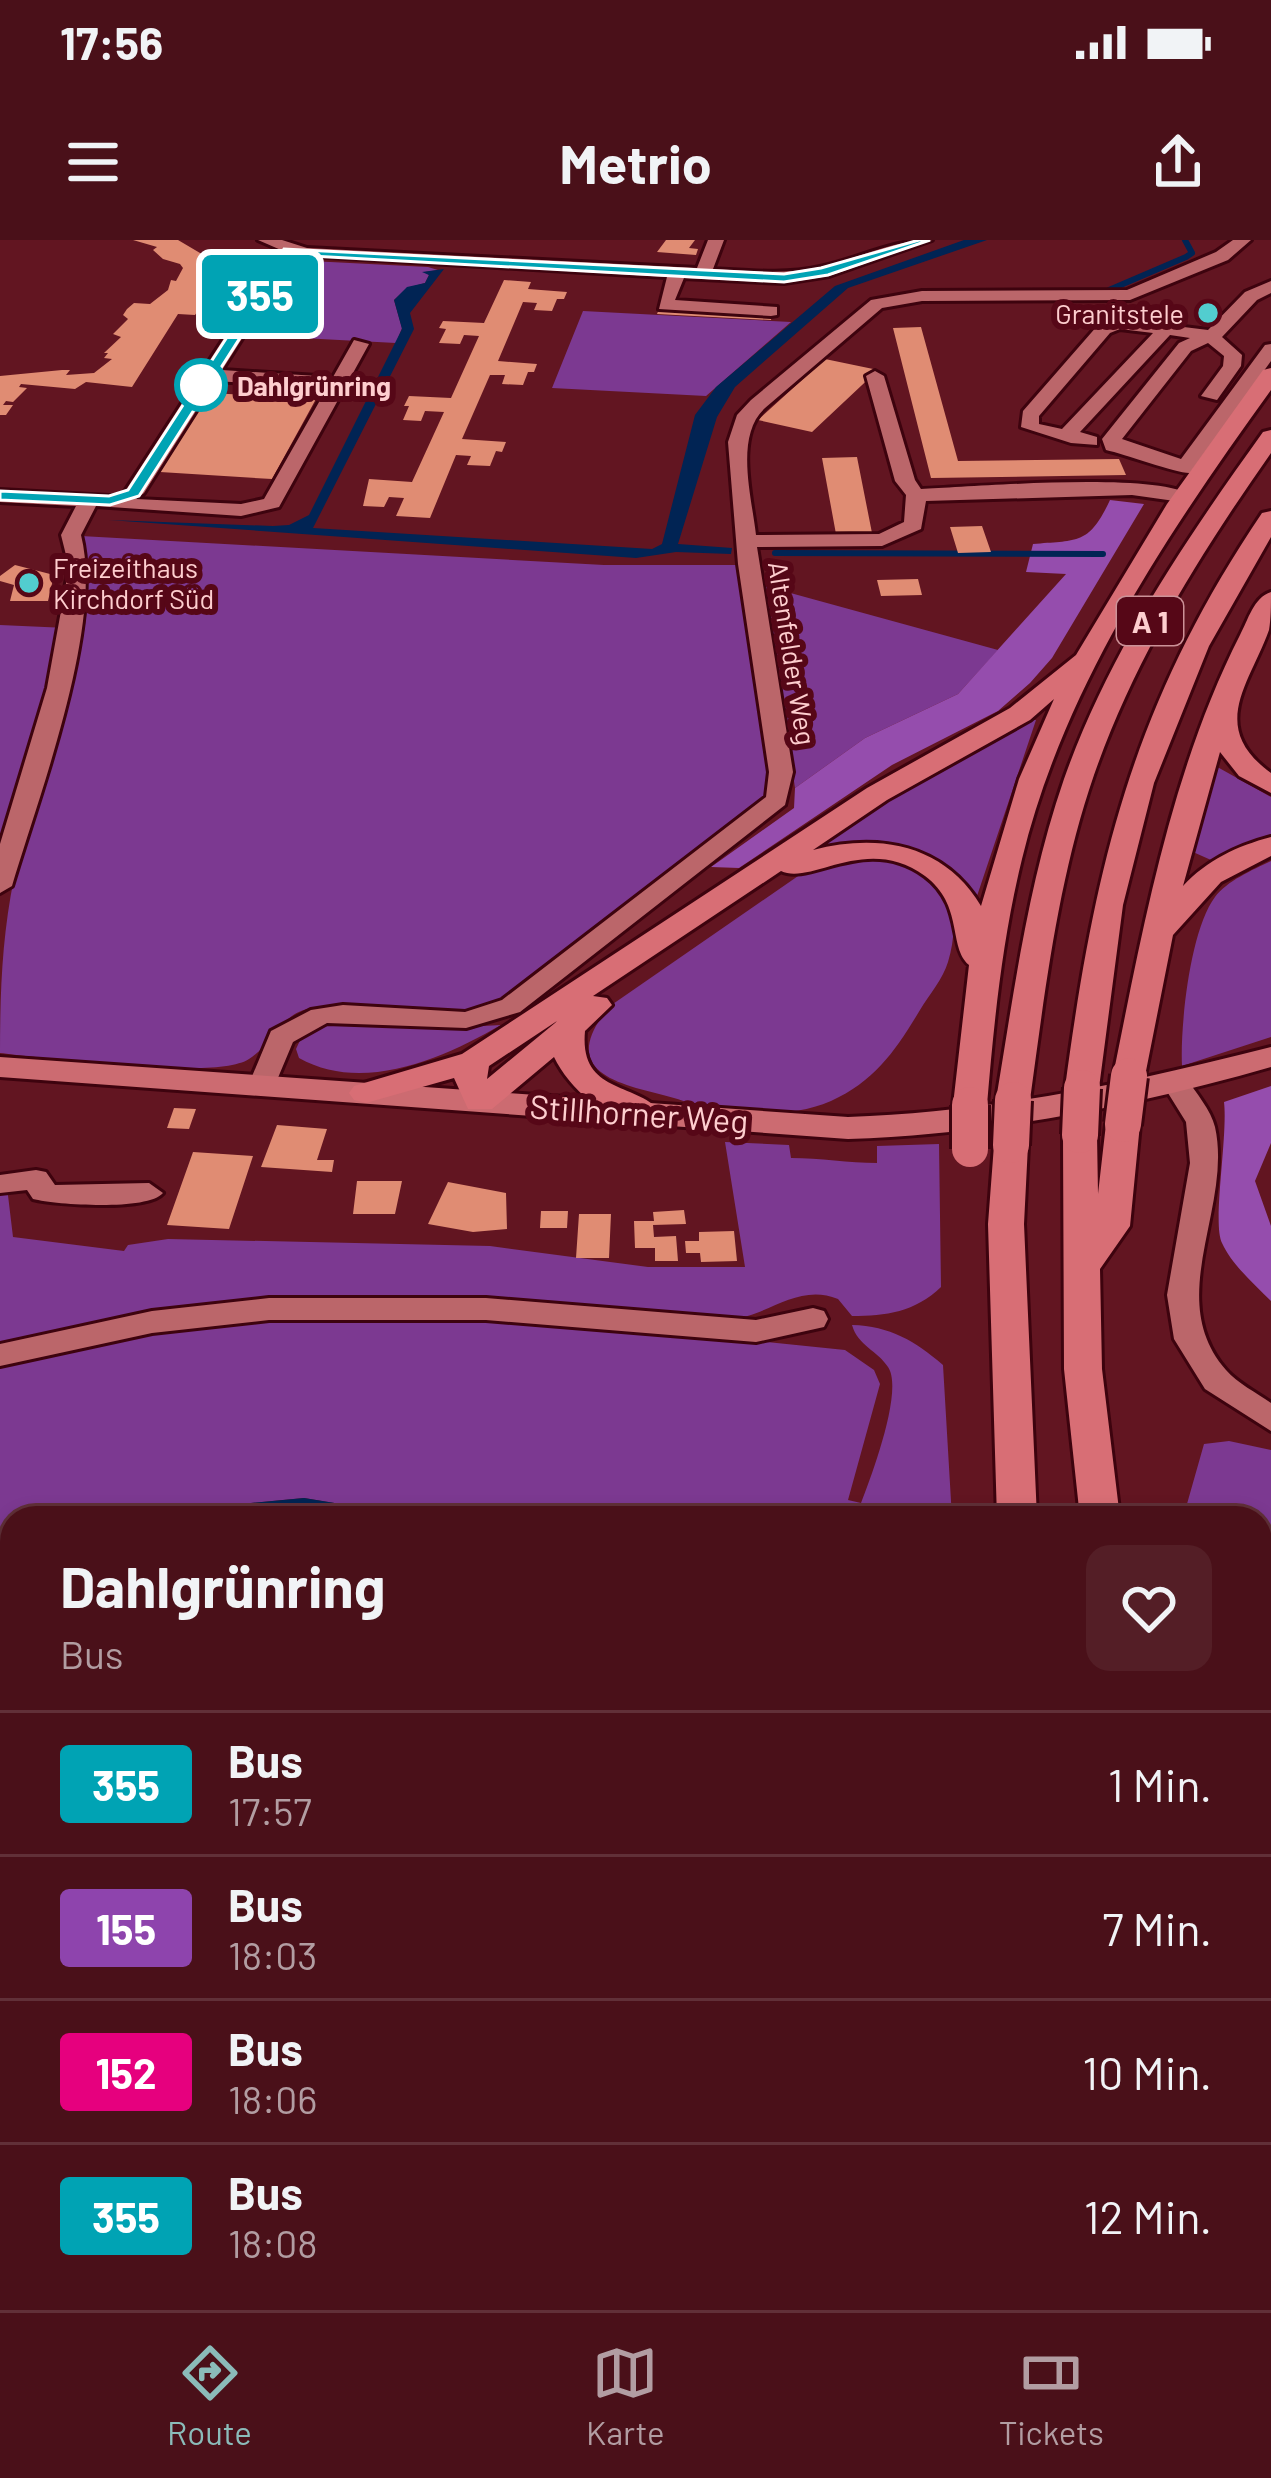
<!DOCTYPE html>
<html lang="de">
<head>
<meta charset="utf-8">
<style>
	:root { --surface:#4a1019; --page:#541e26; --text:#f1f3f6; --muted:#b29da2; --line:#613038; --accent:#8bbbb9 }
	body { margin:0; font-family:Barlow,sans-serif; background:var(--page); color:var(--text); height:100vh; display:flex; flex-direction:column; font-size:45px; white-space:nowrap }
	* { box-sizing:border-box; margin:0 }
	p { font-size:39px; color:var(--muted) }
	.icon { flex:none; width:66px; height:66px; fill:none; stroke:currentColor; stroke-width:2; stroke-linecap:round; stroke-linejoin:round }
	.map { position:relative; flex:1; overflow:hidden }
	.drawer { position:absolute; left:0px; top:1266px; width:1272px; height:804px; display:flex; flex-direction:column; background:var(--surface); border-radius:36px 36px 0 0; box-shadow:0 6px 18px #0003,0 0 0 3px var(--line) }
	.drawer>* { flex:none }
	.badge { padding:0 24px; border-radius:9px; font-size:42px; line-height:78px }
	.map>.badge { position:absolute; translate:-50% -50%; box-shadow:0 0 0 6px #fff }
	.round { display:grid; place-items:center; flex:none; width:126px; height:126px; border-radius:24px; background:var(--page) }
	.head { display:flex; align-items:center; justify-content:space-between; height:204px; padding:0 60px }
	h1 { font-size:57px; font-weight:700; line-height:90px }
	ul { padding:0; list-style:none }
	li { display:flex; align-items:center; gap:36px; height:144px; padding:0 60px; border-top:3px solid var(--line) }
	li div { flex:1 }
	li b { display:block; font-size:45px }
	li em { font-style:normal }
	li .badge { min-width:132px; font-weight:700; text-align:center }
	.status { display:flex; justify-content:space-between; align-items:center; height:84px; padding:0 60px; background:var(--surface); direction:ltr }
	.status svg { height:33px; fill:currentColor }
	header { display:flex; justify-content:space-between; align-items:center; height:156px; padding:0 60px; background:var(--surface); font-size:54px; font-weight:700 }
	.tab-bar { display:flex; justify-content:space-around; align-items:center; height:168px; border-top:3px solid var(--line); background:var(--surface); font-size:33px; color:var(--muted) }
	.tab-bar a { display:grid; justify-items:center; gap:6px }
	.tab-bar .on { color:var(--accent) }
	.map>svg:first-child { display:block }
	.green { fill:#7c3991 }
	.forest { fill:#954dad }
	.water { fill:#012454 }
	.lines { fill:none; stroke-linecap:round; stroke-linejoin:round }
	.stream { stroke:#012454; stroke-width:6 }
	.building { fill:#e08c73 }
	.minor-casing { stroke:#3d030e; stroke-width:6 }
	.major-casing { stroke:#3d030e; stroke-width:6 }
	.highway-casing { stroke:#3d030e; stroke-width:6 }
	.minor { fill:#bb666a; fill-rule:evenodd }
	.major { fill:#cc6b71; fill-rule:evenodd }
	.highway { fill:#d86e75; fill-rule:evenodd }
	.highway-bridge-casing { stroke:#3d030e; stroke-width:42; stroke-linecap:butt }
	.highway-bridge { stroke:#d86e75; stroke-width:36 }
	.line { fill:#00a3b4; stroke:#fff; stroke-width:3 }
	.poi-dot { fill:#52cdcf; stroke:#560717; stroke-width:4.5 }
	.stop-dot { fill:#fff; stroke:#00a3b4; stroke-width:6 }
	.labels { text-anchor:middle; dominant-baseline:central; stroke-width:12; stroke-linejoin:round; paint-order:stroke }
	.far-poi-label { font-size:27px; fill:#fececf; stroke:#560717; text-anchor:end }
	.far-stop-label { font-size:27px; font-weight:bold; fill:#fececf; stroke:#560717; text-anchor:start }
	.far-street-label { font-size:27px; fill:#fececf; stroke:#560717 }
	.shield { fill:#560717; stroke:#cc9298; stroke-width:3 }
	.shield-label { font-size:30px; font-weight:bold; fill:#fececf }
	.street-label { font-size:33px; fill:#fececf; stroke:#560717 }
</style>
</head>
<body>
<div class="status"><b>17:56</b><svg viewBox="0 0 49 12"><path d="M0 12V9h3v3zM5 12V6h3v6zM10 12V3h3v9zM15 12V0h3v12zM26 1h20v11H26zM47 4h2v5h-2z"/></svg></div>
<header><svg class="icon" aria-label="menu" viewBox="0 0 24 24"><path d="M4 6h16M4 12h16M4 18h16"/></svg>Metrio<svg class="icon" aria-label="share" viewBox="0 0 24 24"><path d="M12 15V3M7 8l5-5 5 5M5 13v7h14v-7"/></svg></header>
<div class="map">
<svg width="1271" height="2070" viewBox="0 0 1271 2070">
	<rect width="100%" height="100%" fill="#621521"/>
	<!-- green -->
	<path class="green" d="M291,20l137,7 10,3 -13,2 4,3 -4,8 -18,5 -13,12 8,28 -6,15 -150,-8 8,-12 14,-2 24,-39 -13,-3z
		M583,71l208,11 -85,74 -154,-8z
		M81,296l523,29h132l34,208 -3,27 -262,199c-21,7 -41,14 -63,15 -43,0 -87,-13 -130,-6 -32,5 -39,36 -63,51 -33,22 -203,-1 -249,-6 0,-60 2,-116 14,-175 19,-98 98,-248 67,-342z
		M765,346l233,64 -40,44 -93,44 -70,50z
		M0,385l67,3 -67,228z
		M1023,480h13l-60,179c-42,-58 -102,-63 -168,-52l111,-71z
		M1212,524l59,33v42l-60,21 -18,-8z
		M851,617c66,3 120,28 97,105 -5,17 -19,33 -28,48 -24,40 -45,71 -89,91 -41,18 -84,11 -128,9 -33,-25 -165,-17 -93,-104l204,-141z
		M1271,621v176l-89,29c-2,-40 8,-136 33,-169 12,-16 37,-27 56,-36z
		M342,781l105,7 54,-3c-57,33 -138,69 -202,33l-3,-9 7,-15z
		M725,902l64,3 2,13c29,0 58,5 86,5v-17l62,-2 2,143c-26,25 -55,29 -89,29l-14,-17c-40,-16 -68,16 -108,21l-376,-22 -354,49v-159l7,-1 6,50 111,14 4,-6 40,-6 322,7 158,21h97z
		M333,1075l238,7 274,28 29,20 6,14 -32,116 13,3c10,-26 43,-113 27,-136 -11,-17 -30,-21 -36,-42 38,1 63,16 91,40l9,153h-309l-56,-5 -1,5h-160l-122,-20 -104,10h-79l-51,10h-58v11l-12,3v-169l193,-38z
		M1229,1201l42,9v540l-11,-54v-418h-77l21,-74z
		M12,1333v725h1100l3,12h-1115v-735z"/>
	<!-- forest -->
	<path class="forest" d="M1110,260l34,4 -92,154 -22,25 -32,28 -106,54 -153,103 -28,-1 83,-59 1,-20 70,-50 93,-44 108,-120 -40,-2 7,-28c45,-4 56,1 77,-44z
		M1271,846v57l-16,38 16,45v75c-16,-16 -39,-36 -49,-58 -10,-20 6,-106 2,-141z"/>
	<!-- water -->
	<path class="water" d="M964,0h23l-139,48 -113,99 -18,30 -39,127 54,4 -1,6 -55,-2 -40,6 -527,-38 164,6 16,-1 20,-10 93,-186 -8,-29 13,-13 18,-4 4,-8 -7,-3 22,-3 -34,44 4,16 -101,199 339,21 10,-5 33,-129 21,-28 119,-101z
		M304,1258l122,20h-356l51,-10h79z"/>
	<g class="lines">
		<!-- stream -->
		<path class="stream" d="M1109,50l77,-33 6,-4 -7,-13
			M775,313l328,1"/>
	</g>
	<!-- building -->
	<path class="building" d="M133,0h45l39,23 -21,12h18l-10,9 10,3 -19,28 -17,-1 -46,73 -46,-5 -11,7 -54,-5 -2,3 8,1 -14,14 -7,-1 -3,4h10l-7,10h-6v-39l62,-6h8l-4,5 28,-2 18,-14 -8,-1 4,-5h-4l17,-16 -8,-3 15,-15 -5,-4 4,-6 7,-6 16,1 18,-14 3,-10 5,1 7,-13 -3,-4 -17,-5 -10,-9 4,-3z
		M666,0h29l-6,8 9,1 -2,6 -39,-3z
		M504,40l27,2 -3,7 39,3 -3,7h-7l-5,12 -18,-1 3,-7 -14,-1 -25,59 39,3 -3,8h-6l-5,13 -21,-1 3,-9h-15l-28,64 44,3 -4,10 -6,-1 -6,15 -23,-1 4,-9 -15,-1 -26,63 -34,-2 8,-18 -15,-1 -5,10 -21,-1 6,-27 43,3 32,-70 -19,-1 -4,10 -18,-1 6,-14h-5l5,-10 42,2 28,-62 -15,-1 -4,9 -21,-1 7,-14 -7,-1 4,-7 41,2z
		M659,69l113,6 -1,5 -114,-6z
		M921,87l37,134 161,-2 7,16 -195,3 -38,-150z
		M825,119l53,11 -66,62 -54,-12z
		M210,153l106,6 -44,80 -112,-7z
		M857,217l15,76 -36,1 -14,-76z
		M982,286l9,26 -33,1 -8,-26z
		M15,325l39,10 -6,26h-38l4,-16 -14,-4v-5z
		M918,339l4,16 -41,1 -4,-16z
		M174,868l22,1 -7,20 -22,-1z
		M277,885l50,4 -10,31h17l-2,12 -71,-5z
		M193,912l60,4 -24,73 -62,-4z
		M357,941h45l-7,33h-42z
		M448,942l58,11 1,36 -34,3 -45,-8z
		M684,970l2,14 -33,1 1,12 22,-1 2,25h-23v-13h-20l-1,-27h20l-1,-9z
		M541,971h27l-1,17h-27z
		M579,974h32l-2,44h-33z
		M734,991l3,30 -36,1 -1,-9h-14l-1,-12h14v-9z"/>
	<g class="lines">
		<!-- minor casing -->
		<g class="minor-casing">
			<path id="minor" d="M258,0h24l25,8 390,20 11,-28h16l-11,29c36,2 72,6 107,-2 38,-8 72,-27 112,-27l-103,36 -45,7 -100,-5 -9,22 102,7v8l-6,1 -112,-7 8,-32 -372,-22 -73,115 111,7 21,-37 15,4 -90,163 -38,9 -145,-10 -15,29c23,90 -42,260 -69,351l-12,7v-49l47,-156 22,-121 -8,-32 15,-29 -76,-4v-12l127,7 -3,-4 157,-243zM215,141l112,7 -63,111 -23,5 -105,-5 8,-6z
				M1233,0h18l-23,20 -98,40 -208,1 -40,7 -117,100c-31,28 -13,90 -9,127l123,-1 25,-12 2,-27 -11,-14 -29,-105 9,-5 9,5 31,104 6,9c52,-2 237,-18 271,7l-10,6 -50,-7 -206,6 -5,28 -39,17 -125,1 36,225 -8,33 -265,207 -54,16 -139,-5 -34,19 -21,50h-20l-4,-6 23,-55 40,-21 32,-5 122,7 37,-12 264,-203 3,-25 -31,-208 -10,-122 9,-27 14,-15 120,-100 51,-9 205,-1 89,-38z
				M1271,41v12l-14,7 -35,37 20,18 -1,11 -24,34 -16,-4 22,-30 1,-10 -16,-13 -17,8 -69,88 59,20 84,-114 6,-1v17l-81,112c-11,1 -66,-19 -84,-23l-4,-11 77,-96 11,-5 -20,-3 -90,97 17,5v8l-26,-2 -50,-16 2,-16 75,-86 21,-6 89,11 37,-38zM1120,89l33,4 -91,96 -23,-5v-8l71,-83z
				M1177,836l10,3c9,14 24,31 28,48 18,81 -52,171 11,243 11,13 31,23 45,33v28l-66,-42 -31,-50 -7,-44 23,-132 -4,-41 -23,-37z
				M36,930l10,2 9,13 94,-2 14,10c-15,18 -106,12 -130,6l-6,-9 -27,3v-18z
				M269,1058h217l270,22 57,-12 11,3 4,8 -4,8 -68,15 -270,-22h-217l-117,13 -152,33v-22l152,-33z"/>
		</g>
		<!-- major casing -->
		<g class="major-casing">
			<path id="major" d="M1271,807v20c-140,40 -278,67 -423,72l-848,-62v-20l848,60c146,-5 282,-34 423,-70z"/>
		</g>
		<!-- highway casing -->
		<g class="highway-casing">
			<path id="highway" d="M1271,128v22c-103,143 -207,296 -249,469 -20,82 -28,163 -35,246l-5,7h-24l-5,-7 16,-140c-21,-18 -5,-60 -44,-89 -59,-43 -114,10 -144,-5l-188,125 14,2 5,7 -27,26c-6,64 52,50 78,83l-5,8c-41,10 -88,-31 -104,-65l-62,52h-24l-14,-31 -88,25 -12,-3 -5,-7 5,-7 108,-32 405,-266 143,-80 66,-53 91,-151 96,-134zM1054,459l-35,80 -38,127c-37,-62 -102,-73 -168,-56l74,-50 143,-80zM557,781l-2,2 -68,56 2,-13z
				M1271,190v23c-71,101 -136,205 -177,322 -36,104 -49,216 -64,325l-5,7h-24l-5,-7c18,-108 32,-217 68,-321 45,-127 121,-238 199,-347z
				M1271,271v26l-62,109 -55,137 -31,122 -24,183 -5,7h-24l-5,-7c30,-225 68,-384 197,-575z
				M1271,352c0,13 0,27 -2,38 -20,55 -61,97 2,143v20l-32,-17 -19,-24 -37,134c24,-26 54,-40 88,-49v19l-50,26 -48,53 -28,141 -16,10 -12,-3 -4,-7c30,-149 58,-305 127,-441 8,-15 14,-38 31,-43z
				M1123,873l12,3 5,8 -10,102 -30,43 2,100 18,149h-40l-16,-149 -1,-234 5,-8h24l5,8 1,59 8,-70 5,-8z
				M1011,894l12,3 5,8 -4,79 13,294h-40l-9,-294 6,-79 5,-8z
				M1260,1974l11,5v82l-11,-4z
				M1145,2058h52l3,12h-52z"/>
		</g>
		<!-- minor -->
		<use href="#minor" class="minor"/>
		<!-- major -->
		<use href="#major" class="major"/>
		<!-- highway -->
		<use href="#highway" class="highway"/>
		<!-- highway-bridge casing -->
		<g class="highway-bridge-casing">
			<path id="highway-bridge" d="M970,865v44
				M1123,884l6,-48
				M1080,895l2,-47
				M1011,905l2,-45"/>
		</g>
		<!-- highway-bridge -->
		<use href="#highway-bridge" class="highway-bridge"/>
	</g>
	<!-- line -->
	<path class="line" d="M919,0h11l-102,35 -44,7 -491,-27 -154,241 -29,9 -110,-5v-9l109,5 19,-6 156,-241 500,25 37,-6z"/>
	<!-- markers -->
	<g class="poi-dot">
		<circle cx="1208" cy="73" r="12"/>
		<circle cx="29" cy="343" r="12"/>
	</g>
	<circle class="stop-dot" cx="201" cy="145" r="24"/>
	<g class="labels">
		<!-- far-poi labels -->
		<g class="far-poi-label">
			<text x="1184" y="73">Granitstele</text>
			<text x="53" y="327" text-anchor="start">Freizeithaus<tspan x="53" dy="31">Kirchdorf Süd</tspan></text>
		</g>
		<!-- far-stop labels -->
		<g class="far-stop-label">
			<text x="237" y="145">Dahlgrünring</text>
		</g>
		<!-- far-street labels -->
		<g class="far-street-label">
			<text transform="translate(793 413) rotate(81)">Altenfelder Weg</text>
		</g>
		<!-- shield labels -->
		<rect class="shield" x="1117" y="357" width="66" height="48" rx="9"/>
		<g class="shield-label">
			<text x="1150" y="381">A 1</text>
		</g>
		<!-- street labels -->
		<g class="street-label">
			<text transform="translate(639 873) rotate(4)">Stillhorner Weg</text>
		</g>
	</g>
</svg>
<b class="badge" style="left:260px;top:54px;background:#00a3b4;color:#fff">355</b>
<section class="drawer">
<div class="head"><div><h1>Dahlgrünring</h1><p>Bus</p></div><a class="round"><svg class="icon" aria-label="heart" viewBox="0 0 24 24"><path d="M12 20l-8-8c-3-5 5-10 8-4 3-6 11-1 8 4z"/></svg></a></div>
<ul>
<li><span class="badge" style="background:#00a3b4;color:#fff">355</span><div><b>Bus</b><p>17:57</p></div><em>1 Min.</em></li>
<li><span class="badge" style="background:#8e44ad;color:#fff">155</span><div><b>Bus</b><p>18:03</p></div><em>7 Min.</em></li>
<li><span class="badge" style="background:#e6007e;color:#fff">152</span><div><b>Bus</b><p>18:06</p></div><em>10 Min.</em></li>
<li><span class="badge" style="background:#00a3b4;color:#fff">355</span><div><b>Bus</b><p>18:08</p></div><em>12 Min.</em></li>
</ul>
</section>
</div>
<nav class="tab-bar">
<a class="on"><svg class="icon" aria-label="directions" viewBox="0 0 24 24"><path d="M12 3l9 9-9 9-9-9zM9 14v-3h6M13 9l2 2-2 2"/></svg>Route</a>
<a><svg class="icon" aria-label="map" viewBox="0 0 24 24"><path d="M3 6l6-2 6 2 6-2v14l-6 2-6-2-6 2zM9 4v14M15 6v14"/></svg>Karte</a>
<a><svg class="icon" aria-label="tickets" viewBox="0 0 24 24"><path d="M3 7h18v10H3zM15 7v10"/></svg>Tickets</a>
</nav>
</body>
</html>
